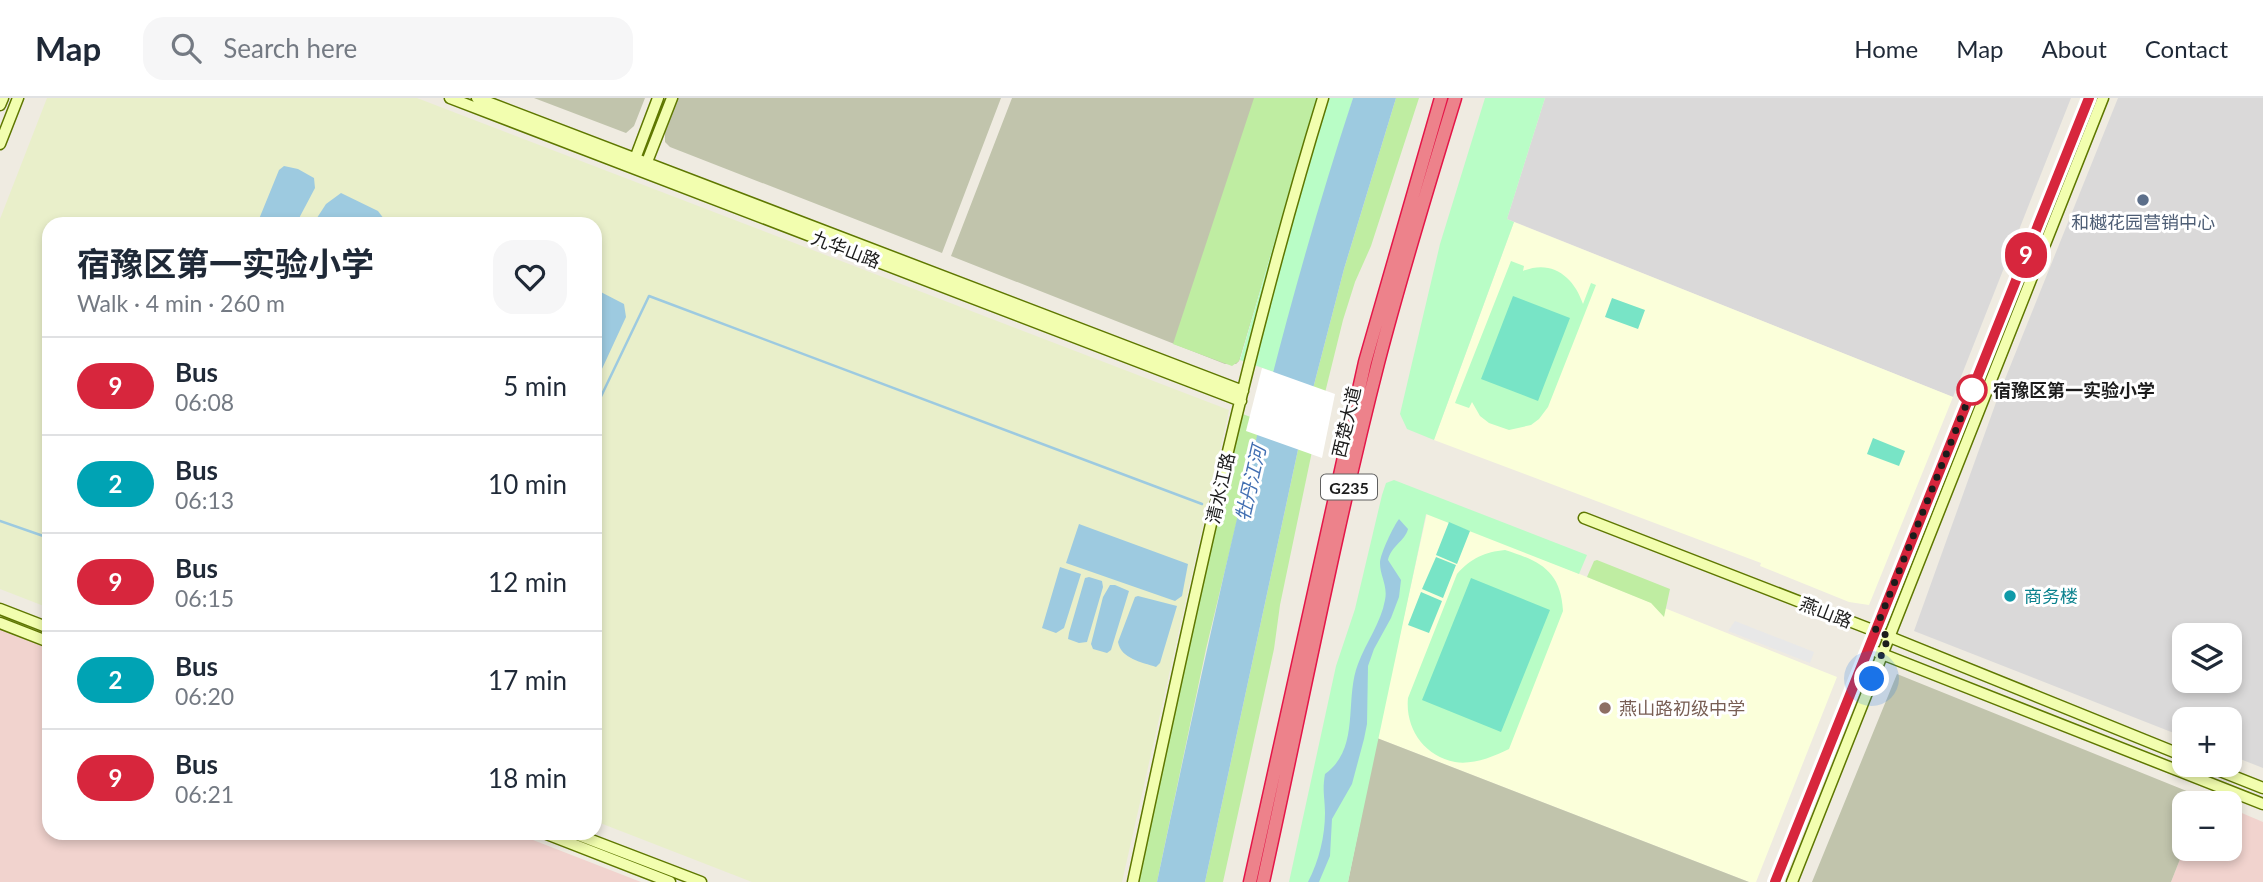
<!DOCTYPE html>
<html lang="en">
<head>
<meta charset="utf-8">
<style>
	:root { --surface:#fff; --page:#f6f6f7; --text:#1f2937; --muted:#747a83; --line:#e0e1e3 }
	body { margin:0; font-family:Lato,"Noto Sans SC",sans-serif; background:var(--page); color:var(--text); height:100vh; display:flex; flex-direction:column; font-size:26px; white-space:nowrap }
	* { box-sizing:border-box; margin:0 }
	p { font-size:23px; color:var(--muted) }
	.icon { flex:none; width:38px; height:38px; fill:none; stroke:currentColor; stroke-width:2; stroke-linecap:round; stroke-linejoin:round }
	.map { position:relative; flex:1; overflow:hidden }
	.drawer { position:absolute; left:42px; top:119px; width:560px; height:623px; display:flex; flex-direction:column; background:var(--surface); border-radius:21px; box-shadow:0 4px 10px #0003 }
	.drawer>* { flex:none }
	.badge { padding:0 14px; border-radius:23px; font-size:24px; line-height:46px }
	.controls { position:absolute; left:2172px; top:525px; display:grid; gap:14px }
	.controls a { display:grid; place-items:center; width:70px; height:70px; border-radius:14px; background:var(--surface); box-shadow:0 4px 10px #0003; font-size:35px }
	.you { position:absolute; width:35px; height:35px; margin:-18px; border:5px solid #fff; border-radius:50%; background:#1a73e8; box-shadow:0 0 0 10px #1a73e833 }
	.map>.badge { position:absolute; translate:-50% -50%; box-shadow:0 0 0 4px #fff }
	.round { display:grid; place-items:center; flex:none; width:74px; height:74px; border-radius:21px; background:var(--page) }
	.head { display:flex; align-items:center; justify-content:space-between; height:119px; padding:0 35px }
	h1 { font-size:33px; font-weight:700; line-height:52px }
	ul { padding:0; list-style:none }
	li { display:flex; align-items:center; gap:21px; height:98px; padding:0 35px; border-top:2px solid var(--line) }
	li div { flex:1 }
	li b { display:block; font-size:26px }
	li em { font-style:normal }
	li .badge { min-width:77px; font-weight:700; text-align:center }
	header { display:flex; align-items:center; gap:42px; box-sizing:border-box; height:98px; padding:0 35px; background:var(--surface); border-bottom:2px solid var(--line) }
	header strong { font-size:33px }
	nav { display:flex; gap:38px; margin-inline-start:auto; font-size:24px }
	.search { width:490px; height:63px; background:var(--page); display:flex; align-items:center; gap:18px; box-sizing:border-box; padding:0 24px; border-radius:21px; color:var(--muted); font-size:26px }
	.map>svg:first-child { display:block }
	.residential { fill:#dad9d9; fill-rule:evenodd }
	.commercial { fill:#f1d3ce }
	.education { fill:#fbffda }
	.construction { fill:#c1c4ac }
	.farmland { fill:#e9efca }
	.grass { fill:#bfeda2 }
	.park { fill:#b9fdc6 }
	.pitch { fill:#78e4c6 }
	.parking { fill:#e8e8e8 }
	.water { fill:#9dcae0 }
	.pier { fill:#fff }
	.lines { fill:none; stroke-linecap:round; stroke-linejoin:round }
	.stream { stroke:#9dcae0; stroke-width:2.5 }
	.secondary-casing { stroke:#5e7700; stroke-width:13 }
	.highway-casing { stroke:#e41648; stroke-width:15 }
	.secondary { stroke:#f2feaf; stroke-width:10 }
	.highway { stroke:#ed828b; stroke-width:12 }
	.line-casing { stroke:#fff; stroke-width:16 }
	.line { stroke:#d7263d; stroke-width:10 }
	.walk { stroke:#1c1c1c; stroke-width:7; stroke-dasharray:0 12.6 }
	.service-dot { fill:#5c6f8a; stroke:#fff; stroke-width:2.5 }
	.stop-dot { fill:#fff; stroke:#d7263d; stroke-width:3.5 }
	.culture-dot { fill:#0f9aa8; stroke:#fff; stroke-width:2.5 }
	.education-dot { fill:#8d6e63; stroke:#fff; stroke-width:2.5 }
	.labels { text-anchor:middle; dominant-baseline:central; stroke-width:6; stroke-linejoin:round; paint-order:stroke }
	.shield { fill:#fff; stroke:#606060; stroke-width:2 }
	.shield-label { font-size:16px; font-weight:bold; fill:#1c1c1c }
	.service-label { font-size:18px; fill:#4e5e75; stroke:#fff }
	.street-label { font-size:18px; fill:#1c1c1c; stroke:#fff }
	.stop-label { font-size:18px; font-weight:bold; fill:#1c1c1c; stroke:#fff; text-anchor:start }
	.culture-label { font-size:18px; fill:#0d838f; stroke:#fff; text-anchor:start }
	.education-label { font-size:18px; fill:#785e54; stroke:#fff; text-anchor:start }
	.water-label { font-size:19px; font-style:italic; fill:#426fb2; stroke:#fff }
</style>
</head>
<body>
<header>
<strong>Map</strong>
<div class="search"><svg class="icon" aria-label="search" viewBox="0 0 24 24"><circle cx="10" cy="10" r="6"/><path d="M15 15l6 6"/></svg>Search here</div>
<nav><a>Home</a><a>Map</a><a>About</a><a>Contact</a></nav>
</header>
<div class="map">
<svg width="2263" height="784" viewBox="0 0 2263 784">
	<rect width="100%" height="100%" fill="#efebe1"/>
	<!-- residential -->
	<path class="residential" d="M1545,0h526l-118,299 -446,-178z
		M2118,0h145v670l-33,-13v-36h-46v18l-270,-106 85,-237zM2230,537v46h-46v-46z"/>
	<!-- commercial -->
	<path class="commercial" d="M0,529l49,20v186h466l126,49h-641z
		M2230,710l33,14v60h-92l13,-33h46z"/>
	<!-- education -->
	<path class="education" d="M1514,124l439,175 -84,208 -20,-3 -89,-36 1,-3 -327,-123z
		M1427,415l410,164 -81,205h-7l-372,-144z"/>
	<!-- construction -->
	<path class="construction" d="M534,0h111l-11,28 -8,7z
		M678,0h323l-59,155 -272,-106 -5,-5v-10z
		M1012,0h305l-78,263 -3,3h-11l-274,-108z
		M1897,576l307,124 -2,5h-18v46l-13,33h-359z
		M1377,640l372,144h-401z"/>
	<!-- farmland -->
	<path class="farmland" d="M47,0h370l812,312 -107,472h-370l-157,-61v-597h-546v384l-49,-19v-370z"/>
	<!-- grass -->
	<path class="grass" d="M1254,0h63l-78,263 -7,5 -59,-22z
		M1396,0h23l-48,148 -16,36 -12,38 -23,93 -40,192 -6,44 -51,233h-18l97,-451 42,-162z
		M1240,315l21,8 -55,228 -49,233h-20z
		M1597,462l73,29 -6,28 -13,-14 -64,-26 7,-16z"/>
	<!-- park -->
	<path class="park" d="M1316,0h37l-79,274 -34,-12z
		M1485,0h60l-38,121 7,3 -80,218 -27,-11 -7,-15 40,-170z
		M1511,163l13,5 -1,5c29,-12 51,6 60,33l8,-21 5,2 -48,122 -9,12 -8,6 -22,5 -20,-7 -9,-7 -8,-14 -3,6 -14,-5z
		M1394,382l193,75 -8,19 -153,-60 -78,368h-59l47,-216 19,-57 27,-114 4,-12z
		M1505,452c35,11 56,21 58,61l-54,138c-16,8 -37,16 -54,13 -31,-6 -50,-34 -47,-64l49,-124c14,-16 28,-22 48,-24z"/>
	<!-- pitch -->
	<path class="pitch" d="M1513,198l57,22 -32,83 -57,-22z
		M1612,200l33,12 -7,19 -33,-12z
		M1873,340l32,13 -6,15 -32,-12z
		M1449,424l21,9 -13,33 -21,-9z
		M1436,459l20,8 -13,33 -21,-9z
		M1471,480l79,32 -49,122 -79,-32z
		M1421,494l21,9 -13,32 -21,-8z"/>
	<!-- parking -->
	<path class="parking" d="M1735,523l79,31 -4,11 -82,-32z"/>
	<!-- water -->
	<path class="water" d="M1353,0h43l-52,171 -42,162 -97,451h-48c56,-264 112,-528 196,-784z
		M284,68l14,3 16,9 1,10 -19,36h-39l22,-54z
		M341,95l37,18 6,8 -2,5h-69l13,-20z
		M595,191l29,15 2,13 -31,67z
		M1399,421l9,10c-3,12 -17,17 -20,31l13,20 -2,17 -8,21 -17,31 -6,17 -1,58 -3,15 -12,45 -20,35 -2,37 -11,26h-11c11,-21 17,-46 17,-69 0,-15 -3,-22 0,-39 36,-26 19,-74 33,-110 8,-22 23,-41 27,-64 3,-14 -5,-24 -5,-37 0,-9 14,-38 19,-44z
		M1079,426l109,40 -6,32 -7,5 -109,-38z
		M1060,469l21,7 -17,54 -8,5 -14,-5z
		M1089,479l13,4 1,6 -16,55 -8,1 -11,-4 1,-6 16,-55z
		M1110,487h5l14,6 -18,59 -4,3 -14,-4 -2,-5 12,-47z
		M1138,498l39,10 -17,57 -4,4c-14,-5 -35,-8 -38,-25l17,-45z"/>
	<!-- pier -->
	<path class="pier" d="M1262,270l73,26 -13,64 -76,-27z"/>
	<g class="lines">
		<!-- stream -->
		<path class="stream" d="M595,311l54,-113 553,208
			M0,423l49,17"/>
		<!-- secondary casing -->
		<g class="secondary-casing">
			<path id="secondary" d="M450,0l791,303
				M477,0l766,293
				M0,7l3,-7
				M0,46l18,-46
				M633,66l25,-66
				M645,69l27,-69
				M1584,420l291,113 309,125
				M0,511l49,19
				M0,525l49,19
				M1877,554l386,152
				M2205,667l58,23
				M544,735l126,49
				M573,735l128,49
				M1133,784c56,-263 111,-527 190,-784
				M1775,784l314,-784
				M1792,784l311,-784"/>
		</g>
		<!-- highway casing -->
		<g class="highway-casing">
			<path id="highway" d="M1250,784l115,-520 76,-264
				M1263,784c38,-173 71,-347 115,-519 23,-89 50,-177 77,-265"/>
		</g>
		<!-- secondary -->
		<use href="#secondary" class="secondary"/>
		<!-- highway -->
		<use href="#highway" class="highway"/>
	</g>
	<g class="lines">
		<!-- line casing -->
		<g class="line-casing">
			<path id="line" d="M1775,784l314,-784"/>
		</g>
		<!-- line -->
		<use href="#line" class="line"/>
		<!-- walk -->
		<path class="walk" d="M1872,581l17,-43 -14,-5 97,-241"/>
	</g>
	<!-- markers -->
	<circle class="service-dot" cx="2143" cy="102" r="7"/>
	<circle class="stop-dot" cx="1972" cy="292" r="14"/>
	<circle class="culture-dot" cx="2010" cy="498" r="7"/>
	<circle class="education-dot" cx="1605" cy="610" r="7"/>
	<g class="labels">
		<!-- shield labels -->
		<rect class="shield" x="1321" y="376.5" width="56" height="25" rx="5"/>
		<g class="shield-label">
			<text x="1349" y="389">G235</text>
		</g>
		<!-- service labels -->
		<g class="service-label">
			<text x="2143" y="124">和樾花园营销中心</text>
		</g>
		<!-- street labels -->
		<g class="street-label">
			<text transform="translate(846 151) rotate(21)">九华山路</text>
			<text transform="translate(1346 324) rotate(-77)">西楚大道</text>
			<text transform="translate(1220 390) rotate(-77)">清水江路</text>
			<text transform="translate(1826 514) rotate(21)">燕山路</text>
		</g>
		<!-- stop labels -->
		<g class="stop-label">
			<text x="1993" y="292">宿豫区第一实验小学</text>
		</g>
		<!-- culture labels -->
		<g class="culture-label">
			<text x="2024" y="498">商务楼</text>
		</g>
		<!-- education labels -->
		<g class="education-label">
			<text x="1619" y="610">燕山路初级中学</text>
		</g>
		<!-- water labels -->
		<g class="water-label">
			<text transform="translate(1250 385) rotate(-77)">牡丹江河</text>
		</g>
	</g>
</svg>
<div class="controls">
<a><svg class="icon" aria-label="layers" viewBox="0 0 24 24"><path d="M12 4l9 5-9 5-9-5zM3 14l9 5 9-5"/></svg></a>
<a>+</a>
<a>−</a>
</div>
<div class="you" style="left:1872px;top:581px"></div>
<b class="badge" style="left:2026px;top:157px;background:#d7263d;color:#fff">9</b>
<section class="drawer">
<div class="head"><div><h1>宿豫区第一实验小学</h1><p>Walk · 4 min · 260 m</p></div><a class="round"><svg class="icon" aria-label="heart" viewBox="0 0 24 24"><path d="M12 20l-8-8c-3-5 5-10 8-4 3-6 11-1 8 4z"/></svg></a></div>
<ul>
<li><span class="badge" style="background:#d7263d;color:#fff">9</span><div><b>Bus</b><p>06:08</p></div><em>5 min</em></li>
<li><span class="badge" style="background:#00a3b4;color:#fff">2</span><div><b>Bus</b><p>06:13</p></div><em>10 min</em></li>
<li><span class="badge" style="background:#d7263d;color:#fff">9</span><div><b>Bus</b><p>06:15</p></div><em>12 min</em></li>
<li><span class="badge" style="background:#00a3b4;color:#fff">2</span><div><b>Bus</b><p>06:20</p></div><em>17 min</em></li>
<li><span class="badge" style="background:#d7263d;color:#fff">9</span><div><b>Bus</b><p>06:21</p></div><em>18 min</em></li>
</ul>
</section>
</div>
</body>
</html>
